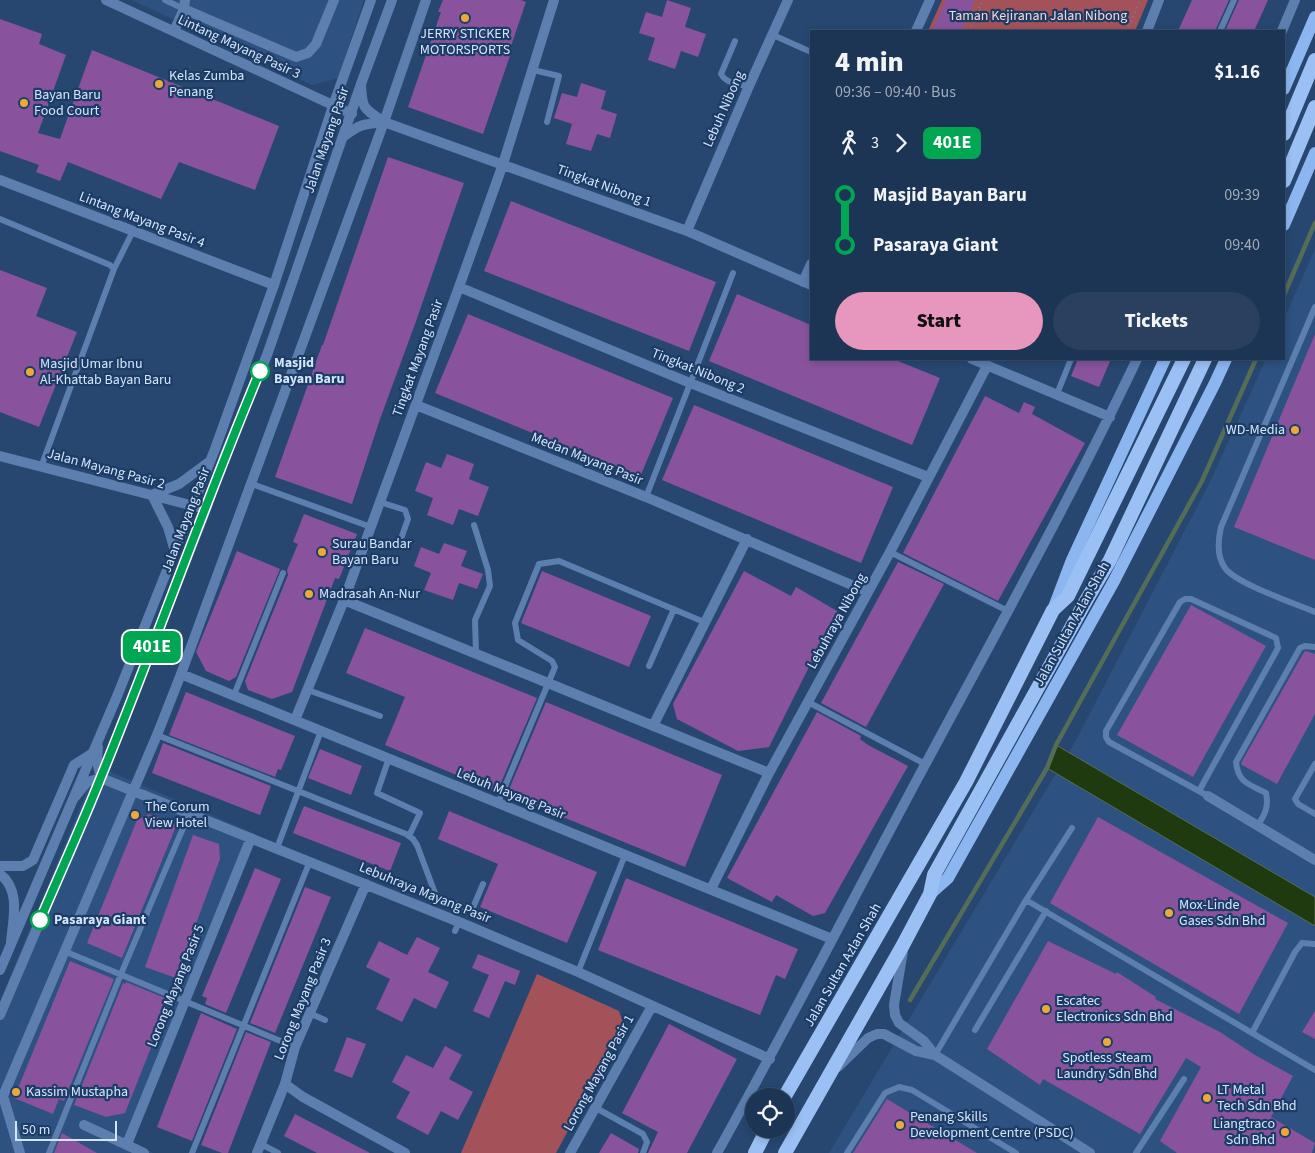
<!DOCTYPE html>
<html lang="en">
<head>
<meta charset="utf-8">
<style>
	:root { --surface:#1d3554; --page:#2a405e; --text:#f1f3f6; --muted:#a0abb8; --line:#3b506b; --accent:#e797bd }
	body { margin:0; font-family:"Source Sans 3",sans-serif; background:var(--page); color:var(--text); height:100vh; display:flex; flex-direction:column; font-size:19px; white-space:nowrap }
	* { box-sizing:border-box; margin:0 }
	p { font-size:16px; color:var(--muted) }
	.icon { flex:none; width:28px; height:28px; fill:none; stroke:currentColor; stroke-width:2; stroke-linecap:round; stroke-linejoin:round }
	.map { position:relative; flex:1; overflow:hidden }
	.sheet { position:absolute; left:810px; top:30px; width:475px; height:330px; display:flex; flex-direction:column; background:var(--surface); border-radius:0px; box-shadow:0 2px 8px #0003,0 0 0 1px var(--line) }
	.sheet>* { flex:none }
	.badge { padding:0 10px; border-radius:8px; font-size:18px; line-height:32px }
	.fabs { position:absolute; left:745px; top:1088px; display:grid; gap:10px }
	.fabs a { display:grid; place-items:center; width:50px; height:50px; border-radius:50%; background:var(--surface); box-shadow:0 2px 8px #0003,0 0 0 1px var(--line); font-size:25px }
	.scale { position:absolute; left:15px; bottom:12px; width:102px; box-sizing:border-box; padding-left:5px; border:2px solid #d3e5ff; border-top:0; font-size:14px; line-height:18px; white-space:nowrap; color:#d3e5ff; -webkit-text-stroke:4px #1d3c64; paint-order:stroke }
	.map>.badge { position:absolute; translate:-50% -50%; box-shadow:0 0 0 2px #fff }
	.legs { display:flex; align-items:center; gap:8px; height:55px; padding:0 25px; font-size:16px }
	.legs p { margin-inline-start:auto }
	.summary { display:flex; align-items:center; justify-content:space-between; height:85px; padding:0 25px }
	h1 { font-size:28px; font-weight:800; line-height:38px }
	.button { display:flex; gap:10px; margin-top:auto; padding:10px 25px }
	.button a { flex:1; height:58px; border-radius:30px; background:var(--accent); color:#111; font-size:20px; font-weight:800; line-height:58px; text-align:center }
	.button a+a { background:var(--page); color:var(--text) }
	ul { padding:0 25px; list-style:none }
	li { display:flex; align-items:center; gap:18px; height:50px; font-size:19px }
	li i { display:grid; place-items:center; width:8px; height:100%; margin:0 6px; background:currentColor }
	li i::after { content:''; width:12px; height:12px; margin:-6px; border:4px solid; border-radius:50%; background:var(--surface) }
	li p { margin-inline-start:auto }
	li:first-child i { background:linear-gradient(#0000 50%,currentColor 0) }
	li:last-child i { background:linear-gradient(currentColor 50%,#0000 0) }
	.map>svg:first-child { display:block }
	.built { fill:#2d5181 }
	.green { fill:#a45259 }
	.water { fill:#1f3a0f; stroke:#556d57 }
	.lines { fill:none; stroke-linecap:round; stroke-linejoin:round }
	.stream { stroke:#556d57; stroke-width:4.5 }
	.building { fill:#88539c }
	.path { stroke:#6580a3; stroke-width:2.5; stroke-dasharray:1 4; stroke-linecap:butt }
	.service { stroke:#5c7faf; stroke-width:6 }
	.minor { stroke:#5c7faf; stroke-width:10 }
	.tertiary { stroke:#5c7faf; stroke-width:10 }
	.primary { stroke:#8bb6ef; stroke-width:12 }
	.trunk { stroke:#9ac0f4; stroke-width:14 }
	.line-1-casing { stroke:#fff; stroke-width:11 }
	.line-1 { stroke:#00a651; stroke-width:8 }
	.poi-dot { fill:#eba93a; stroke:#1d3c64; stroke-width:2 }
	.stop-1-dot { fill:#fff; stroke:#00a651; stroke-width:2.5 }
	.labels { text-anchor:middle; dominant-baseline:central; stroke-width:4.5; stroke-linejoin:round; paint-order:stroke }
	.park-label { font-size:14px; fill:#f3d7d7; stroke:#1d3c64 }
	.poi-label { font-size:14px; fill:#d3e5ff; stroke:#1d3c64; text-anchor:start }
	.street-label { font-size:14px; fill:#d3e5ff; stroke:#1d3c64 }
	.stop-label { font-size:14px; font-weight:bold; fill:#d3e5ff; stroke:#1d3c64; text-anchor:start }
</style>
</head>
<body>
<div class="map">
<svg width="1315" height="1153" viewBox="0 0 1315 1153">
	<rect width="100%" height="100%" fill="#274770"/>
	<!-- built -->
	<path class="built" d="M132,0h232l-26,78 -26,7z
		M1315,249v904h-486l247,-413 134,-258 56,-123h18v-40z
		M97,766l154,66 -125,306 27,15h-153v-152z"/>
	<!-- green -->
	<path class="green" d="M942,0h206l-13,31h-207z
		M537,974l82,37 5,15 -68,127h-95z"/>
	<!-- water -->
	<path class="water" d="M1056,745l259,152v29l-268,-158z"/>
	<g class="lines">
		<!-- stream -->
		<path class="stream" d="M1284,295l31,-72
			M910,1000l137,-232 9,-23 146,-264 54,-122"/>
	</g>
	<!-- building -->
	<path class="building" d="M443,0h78l5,2 -16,47 2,1 -29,84 -75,-27 33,-95h-3z
		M667,0l24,8 -6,19 21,7 -8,23 -17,-6 -6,18 -27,-9 7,-22 -16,-5 7,-21 16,5z
		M946,0h29l-13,31h-30z
		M1192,0h37l-14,31h-37z
		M1239,0h29l-14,31h-29z
		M0,19l42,15 -3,10 27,11 -28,78 22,6 32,-89 187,76 -24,64 -76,-28 -18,37 -93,-37 -8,19 -24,-9 3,-7 -39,-14z
		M581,83l25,8 -5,18 16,5 -7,24 -13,-4 -6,17 -25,-7 6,-20 -18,-6 8,-25 15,4z
		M388,157l76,26 -49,141 -35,95 -28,85 -77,-27 47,-132h1z
		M511,201l205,81 -27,69 -205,-80z
		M0,270l47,18 -11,28 41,16 -38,95 -39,-15z
		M737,294l74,31v34h82l47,19 -28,67 -203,-84z
		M468,314l205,84 -33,79 -205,-84z
		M1315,334v226l-81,-33z
		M1078,359h33l-12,28 -28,-11z
		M985,396l34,17 5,-11 11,5 -3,7 53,29 -87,158 -95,-48z
		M694,405l199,82 -32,76 -199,-83z
		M447,454l27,10 -5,15 20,8 -11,29 -19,-7 -6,16 -26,-10 6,-17 -18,-7 11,-29 15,6z
		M304,514l53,20 -18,45 -4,-1 -43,114 -20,7 -24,-9 -3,-9 43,-106 -1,-5 11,-26 -5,-2z
		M444,543l23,8 -6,15 22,8 -6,15 -18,-6 -6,17 -29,-10 7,-17 -17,-7 7,-19 18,7z
		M237,551l43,18 -44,108 -7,4 -23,-10 -10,-19z
		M898,562l46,22 -78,143 -45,-24z
		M542,571l109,45 -22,51 -108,-44z
		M744,571l47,25 5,-9 41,24 -68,136 -31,4 -61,-32 -4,-15z
		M1191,605l75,41 -73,131 -76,-42z
		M365,628l172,70 -40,94 -112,-47 20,-48 -59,-24z
		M1306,651l9,3v60l-38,70 -35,-19 -1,-2 63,-111z
		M186,692l109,44 -14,34 -3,-1 -3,8 -106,-42z
		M546,702l176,73 -37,92 -178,-73z
		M817,712l44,24 -1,3 8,6 40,21 -83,147 -12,3 -37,-21 -4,7 -45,-24z
		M163,743l108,43 -11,29 -108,-42z
		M320,749l42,17 -11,29 -43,-17z
		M304,806l97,37 -11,28 -97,-38z
		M449,811l148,61 -30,71 -87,-36 18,-43 -60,-25z
		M149,814l28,10 -55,134 -35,-15 50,-123z
		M1098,817l190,106 -49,91 -189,-111z
		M193,835l26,9 1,15 -44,119 -31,-11z
		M255,868l26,11 -55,134 -21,-9 2,-6 -5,-2z
		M626,878l172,71 -13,30 -9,-4 -16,40 -162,-65z
		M305,887l26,10 -56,136 -25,-10z
		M417,937l23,11 -12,24 21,10 -13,27 -22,-11 -12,24 -26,-13 14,-30 -24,-12 13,-26 28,14z
		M1048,941l68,33 1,-2 39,25 -1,2 65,33 35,23 38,21 -22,41 44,26 -3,10h-135l-17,-12 41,-74 -15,-9 -46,76 -97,-55 -3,6 -53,-36z
		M478,954l42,17 -5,14 -10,-4 -16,37 -16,-7 16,-36 -17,-7z
		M70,961l44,18 -50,122 -5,-2 -6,15 -39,-16z
		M126,982l44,18 -45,113 -19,4 -32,-12 49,-122 2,1z
		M1315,1011v28l-13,-7z
		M201,1013l36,16 -45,112 -35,-14z
		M669,1024l68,35 -50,94h-39l10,-21 -36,-19z
		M246,1032l25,10 -43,111h-6l-21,-8z
		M347,1037l19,7 -14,34 -18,-7z
		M445,1046l17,9 -13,24 24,13 -15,28 -17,-9 -13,24 -32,-17 14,-26 -18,-10 14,-27 27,13z
		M887,1099l90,54h-124z
		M295,1114l75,39h-53l-33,-17z
		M62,1133l35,20h-43z
		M611,1133l28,16 -1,4h-39z"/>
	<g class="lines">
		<!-- path -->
		<path class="path" d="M969,31l14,-31
			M1127,31l13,-31"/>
		<!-- service -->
		<path class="service" d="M165,0l19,9
			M1220,31l14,-31
			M773,35l38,17
			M735,41l-14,33c6,10 17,10 28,12
			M533,70l26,6 -12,46
			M0,219l110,46 4,4
			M1315,307l-94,220c-3,13 -4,30 4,41 10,15 71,36 90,44
			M1057,394l14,-35
			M41,467l73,-198 19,-38
			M252,484l119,43
			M646,497l87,-224
			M380,502l25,8 3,9 -6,17
			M474,525l14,45 2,16 -15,34 1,33
			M890,552l118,59
			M649,666l25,-57
			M308,690l72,26
			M234,695l49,-122
			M808,702l117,62
			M157,735l249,99 7,5 4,6 19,51 36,14 11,-26
			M389,758l-12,35 43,20 -11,23
			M1315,764l-20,35 3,5 17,10
			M1199,791l79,-143 -2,-10 -85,-39h-6l-5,3 -74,129v6l3,5 99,54
			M498,803l57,-136 -3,-6 -34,-21 -3,-17 24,-59 20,-3 145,61
			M1258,825c7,-11 11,-18 8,-32 -17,-9 -28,-10 -30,-31l64,-114 5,-2 10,1
			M277,848l44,-117
			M1026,900l289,170
			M455,931l4,-9
			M64,951l231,96
			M578,972l47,-117
			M309,1013l16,7
			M975,1030l71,-119
			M1252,1033l43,-81 7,-9 13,1
			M935,1055l91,-155 46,-72
			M596,1108l47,26 4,8 -4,11
			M261,1144l17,9
			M49,1153l72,-179 68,-160
			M192,1153l118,-292
			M847,1153l38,-60 14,-6 13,3 104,63
			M1136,1153l48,-74"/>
		<!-- minor -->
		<path class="minor" d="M106,0l246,114
			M184,9l112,48 12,-4 8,-9 18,-44
			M174,31l10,-22 1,-9
			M916,31l14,-31
			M1147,31l12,-31
			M1282,31l13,-31
			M361,84c1,26 3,24 23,38l303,109 124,54
			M343,137c17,-13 21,-13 41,-15
			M0,180l274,105
			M687,231l62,-145 39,-86
			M803,282l8,-18
			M459,287l231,96 238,94
			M972,359l138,58
			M416,405l230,92 222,95
			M344,600l425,173
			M181,674l651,265
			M295,720l49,-120 115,-313 44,-123 51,-164
			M653,726l94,-187
			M98,747l-1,14 4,17
			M1208,796l107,64
			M75,797l12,-15 14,-4 358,144 119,50 192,87
			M0,866h23l10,-6 41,-95 19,-12
			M0,874c21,16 13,45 11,68
			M711,889l58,-116 121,-221 97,-186
			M285,1084l18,13 102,56
			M84,1125l60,28
			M127,1144l124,-306
			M20,1153l-17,-57 154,-361 24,-61 203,-552 42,-122
			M257,1153l28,-69 10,-37 71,-163
			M570,1153l82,-147
			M717,1153c72,-129 139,-260 209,-390 72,-134 146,-267 211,-404"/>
		<!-- tertiary -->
		<path class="tertiary" d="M0,456l198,51
			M152,495l27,-11 30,-22
			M152,495l16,32 7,24
			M903,951l-9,54 1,10 4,8 25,18 11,14 155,98
			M0,970l118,-276 97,-245 59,-164 59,-179 38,-106
			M0,1015l101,-237 105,-269 19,-54 42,-100 94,-271 31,-84
			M838,1067l30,-29 9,-4h7l32,17 19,4"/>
		<!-- primary -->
		<path class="primary" d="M1284,89l31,-72
			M1284,225l31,-72
			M1053,610l19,-50 93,-201
			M930,894l18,-16 166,-297 101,-198 11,-24"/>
		<!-- trunk -->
		<path class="trunk" d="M1284,134l31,-74
			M1284,181l31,-74
			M785,1096l181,-314 87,-172 15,-14 116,-237
			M755,1153l12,-24
			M785,1153l118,-208 27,-51 4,-19 153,-276 23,-39 95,-201"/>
	</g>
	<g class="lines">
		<!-- line-1 casing -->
		<g class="line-1-casing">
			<path id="line-1" d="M40,920c20,-47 42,-95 61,-143 55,-135 103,-272 159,-406"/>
		</g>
		<!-- line-1 -->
		<use href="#line-1" class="line-1"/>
	</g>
	<!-- markers -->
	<g class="poi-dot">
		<circle cx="465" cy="18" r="5"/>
		<circle cx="159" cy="84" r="5"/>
		<circle cx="24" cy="103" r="5"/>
		<circle cx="30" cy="372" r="5"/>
		<circle cx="1295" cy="430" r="5"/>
		<circle cx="322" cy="552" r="5"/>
		<circle cx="309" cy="594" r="5"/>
		<circle cx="135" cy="815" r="5"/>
		<circle cx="1169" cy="913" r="5"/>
		<circle cx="1046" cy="1009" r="5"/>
		<circle cx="1107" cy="1042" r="5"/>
		<circle cx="16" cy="1092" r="5"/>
		<circle cx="1207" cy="1098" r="5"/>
		<circle cx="900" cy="1125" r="5"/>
		<circle cx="1285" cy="1132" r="5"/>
	</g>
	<g class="stop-1-dot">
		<circle cx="260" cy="371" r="9"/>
		<circle cx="40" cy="920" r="9"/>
	</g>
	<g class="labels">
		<!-- park labels -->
		<g class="park-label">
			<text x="1038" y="16">Taman Kejiranan Jalan Nibong</text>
		</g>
		<!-- poi labels -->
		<g class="poi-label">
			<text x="465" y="34" text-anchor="middle">JERRY STICKER<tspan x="465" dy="16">MOTORSPORTS</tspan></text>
			<text x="169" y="76">Kelas Zumba<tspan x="169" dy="16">Penang</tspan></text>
			<text x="34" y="95">Bayan Baru<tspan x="34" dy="16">Food Court</tspan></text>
			<text x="40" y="364">Masjid Umar Ibnu<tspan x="40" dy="16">Al-Khattab Bayan Baru</tspan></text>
			<text x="1285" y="430" text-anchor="end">WD-Media</text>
			<text x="332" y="544">Surau Bandar<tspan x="332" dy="16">Bayan Baru</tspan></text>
			<text x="319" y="594">Madrasah An-Nur</text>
			<text x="145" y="807">The Corum<tspan x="145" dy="16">View Hotel</tspan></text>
			<text x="1179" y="905">Mox-Linde<tspan x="1179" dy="16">Gases Sdn Bhd</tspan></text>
			<text x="1056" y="1001">Escatec<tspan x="1056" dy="16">Electronics Sdn Bhd</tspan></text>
			<text x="1107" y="1058" text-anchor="middle">Spotless Steam<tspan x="1107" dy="16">Laundry Sdn Bhd</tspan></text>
			<text x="1217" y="1090">LT Metal<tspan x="1217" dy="16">Tech Sdn Bhd</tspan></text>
			<text x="26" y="1092">Kassim Mustapha</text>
			<text x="910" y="1117">Penang Skills<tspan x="910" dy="16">Development Centre (PSDC)</tspan></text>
			<text x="1275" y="1124" text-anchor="end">Liangtraco<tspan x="1275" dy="16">Sdn Bhd</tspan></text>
		</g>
		<!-- street labels -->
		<g class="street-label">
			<text transform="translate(239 47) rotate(25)">Lintang Mayang Pasir 3</text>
			<text transform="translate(724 109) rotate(-66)">Lebuh Nibong</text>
			<text transform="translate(327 140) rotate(-71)">Jalan Mayang Pasir</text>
			<text transform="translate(604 186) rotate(20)">Tingkat Nibong 1</text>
			<text transform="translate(142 220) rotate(21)">Lintang Mayang Pasir 4</text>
			<text transform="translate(418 358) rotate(-70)">Tingkat Mayang Pasir</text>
			<text transform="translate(698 371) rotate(22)">Tingkat Nibong 2</text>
			<text transform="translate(587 459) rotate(22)">Medan Mayang Pasir</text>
			<text transform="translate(106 469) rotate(15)">Jalan Mayang Pasir 2</text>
			<text transform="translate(186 520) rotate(-69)">Jalan Mayang Pasir</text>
			<text transform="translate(837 621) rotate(-61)">Lebuhraya Nibong</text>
			<text transform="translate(1072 624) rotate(-61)">Jalan Sultan Azlan Shah</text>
			<text transform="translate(511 794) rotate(22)">Lebuh Mayang Pasir</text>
			<text transform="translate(425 893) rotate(22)">Lebuhraya Mayang Pasir</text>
			<text transform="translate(843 965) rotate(-60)">Jalan Sultan Azlan Shah</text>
			<text transform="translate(176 986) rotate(-68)">Lorong Mayang Pasir 5</text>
			<text transform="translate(303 999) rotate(-68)">Lorong Mayang Pasir 3</text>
			<text transform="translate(599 1073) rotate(-61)">Lorong Mayang Pasir 1</text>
		</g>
		<!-- stop labels -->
		<g class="stop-label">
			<text x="274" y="363">Masjid<tspan x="274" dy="16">Bayan Baru</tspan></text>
			<text x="54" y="920">Pasaraya Giant</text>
		</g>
	</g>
</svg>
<div class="fabs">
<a><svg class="icon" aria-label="locate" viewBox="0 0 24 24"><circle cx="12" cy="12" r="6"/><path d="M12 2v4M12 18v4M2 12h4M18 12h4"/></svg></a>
</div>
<div class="scale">50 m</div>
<b class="badge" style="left:152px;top:647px;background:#00a651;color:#fff">401E</b>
<section class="sheet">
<div class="summary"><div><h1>4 min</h1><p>09:36 – 09:40 · Bus</p></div><b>$1.16</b></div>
<div class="legs"><svg class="icon" aria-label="walk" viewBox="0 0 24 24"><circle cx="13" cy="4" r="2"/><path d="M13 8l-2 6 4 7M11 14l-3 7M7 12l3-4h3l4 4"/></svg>3<svg class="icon" aria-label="forward" viewBox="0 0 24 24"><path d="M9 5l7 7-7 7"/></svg><b class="badge" style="background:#00a651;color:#fff">401E</b></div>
<ul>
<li><i style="color:#00a651"></i><b>Masjid Bayan Baru</b><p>09:39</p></li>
<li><i style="color:#00a651"></i><b>Pasaraya Giant</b><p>09:40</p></li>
</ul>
<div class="button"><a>Start</a><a>Tickets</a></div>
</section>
</div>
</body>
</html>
